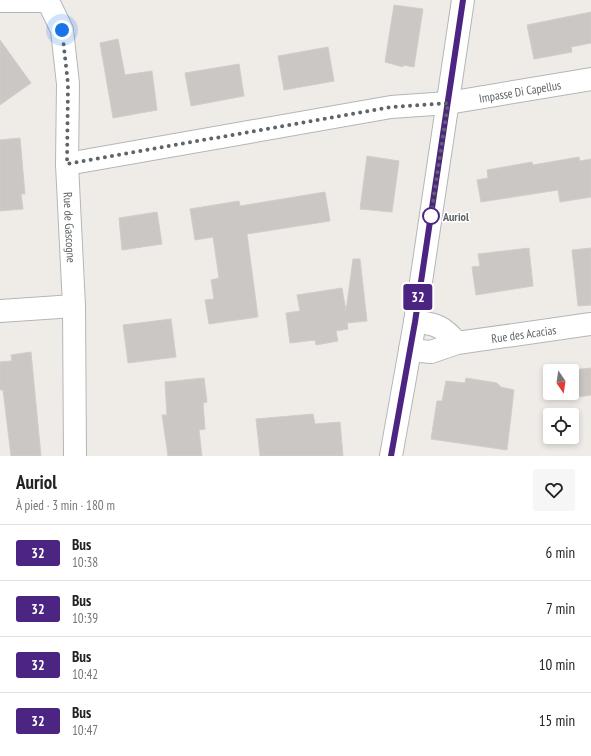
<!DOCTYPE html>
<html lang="fr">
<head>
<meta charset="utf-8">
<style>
	:root { --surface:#fff; --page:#f6f6f6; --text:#222; --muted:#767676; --line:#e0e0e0 }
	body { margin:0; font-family:"PT Sans Narrow",sans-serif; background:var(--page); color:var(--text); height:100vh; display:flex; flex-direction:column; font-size:15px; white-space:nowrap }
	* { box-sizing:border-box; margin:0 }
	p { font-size:13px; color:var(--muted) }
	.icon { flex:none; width:22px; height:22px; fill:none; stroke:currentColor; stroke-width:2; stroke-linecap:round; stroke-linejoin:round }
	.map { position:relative; height:456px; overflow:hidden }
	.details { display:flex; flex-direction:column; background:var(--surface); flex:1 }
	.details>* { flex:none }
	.badge { padding:0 8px; border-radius:3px; font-size:14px; line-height:26px }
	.needle { width:26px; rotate:167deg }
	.controls { position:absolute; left:543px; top:364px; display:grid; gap:8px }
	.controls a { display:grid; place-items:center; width:36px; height:36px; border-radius:4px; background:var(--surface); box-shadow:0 2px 6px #0003; font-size:20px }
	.you { position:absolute; width:20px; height:20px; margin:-10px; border:3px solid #fff; border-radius:50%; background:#1a73e8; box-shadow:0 0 0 6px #1a73e833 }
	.map>.badge { position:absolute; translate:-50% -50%; box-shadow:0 0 0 2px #fff }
	.round { display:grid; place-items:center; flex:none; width:42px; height:42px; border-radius:4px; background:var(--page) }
	.summary { display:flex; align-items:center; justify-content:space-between; height:68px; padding:0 16px }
	h1 { font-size:19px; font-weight:700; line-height:30px }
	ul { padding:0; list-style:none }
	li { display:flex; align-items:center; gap:12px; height:56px; padding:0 16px; border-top:1px solid var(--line) }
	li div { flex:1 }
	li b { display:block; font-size:15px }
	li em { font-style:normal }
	li .badge { min-width:44px; font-weight:700; text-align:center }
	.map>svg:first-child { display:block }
	.building { fill:#cbc7c4; stroke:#d4ccc7 }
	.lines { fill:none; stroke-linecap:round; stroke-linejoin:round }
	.minor-casing { stroke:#b3b6b8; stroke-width:24 }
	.tertiary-casing { stroke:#b3b6b8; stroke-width:24 }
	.minor { stroke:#fff; stroke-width:22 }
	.tertiary { stroke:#fff; stroke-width:22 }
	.line-casing { stroke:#fff; stroke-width:9 }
	.line { stroke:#4c2582; stroke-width:6 }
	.walk { stroke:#5f6466; stroke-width:4; stroke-dasharray:0 7.2 }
	.stop-dot { fill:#fff; stroke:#4c2582; stroke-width:2 }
	.labels { text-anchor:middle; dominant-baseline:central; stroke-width:3; stroke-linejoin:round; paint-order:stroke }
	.street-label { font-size:12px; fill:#5f6466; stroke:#fff }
	.stop-label { font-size:12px; font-weight:bold; fill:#5f6466; stroke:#fff; text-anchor:start }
</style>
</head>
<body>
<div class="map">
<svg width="591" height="456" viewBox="0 0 591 456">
	<rect width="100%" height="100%" fill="#efece8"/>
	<!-- building -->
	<path class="building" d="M394,5l29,4 -9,58 -11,-2v2l-18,-5z
		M591,12v31l-20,4 1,5 -38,7 -7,-34z
		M118,39l7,36 27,-4 5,39 -44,8 -13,-75z
		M0,40l31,43 -31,22z
		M328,47l6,34 -50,9 -6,-34z
		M239,64l5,32 -53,10 -6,-33z
		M20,138l5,56h-4l2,15 -23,2v-71z
		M367,156l32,5 -7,51 -32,-3z
		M579,157l1,4 11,-2v38l-31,5 -2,-12 -77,12 -4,-22 11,-2 -1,-8 45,-8 1,3z
		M325,192l5,29 -83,13 11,83 -49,7 -4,-24 9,-1 -3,-19 8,-2 -6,-41 -18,3 -5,-31 49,-8 1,5z
		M157,212l5,32 -40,6 -3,-32z
		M529,248l4,38 -57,9 -4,-28 8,-1 -2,-12z
		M591,248v57l-13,1 -6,-56z
		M353,259h7l7,62 -20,2 1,6 -12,2 2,10 -22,4 -1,-5 -25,3 -4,-30 14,-2 -3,-16 45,-7 4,23z
		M171,319l5,38 -48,6 -5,-38z
		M31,352l10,104h-30l-8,-66h-3v-28l12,-1 -1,-6z
		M591,368v27l-32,5v-7h13v-22h-8z
		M204,378l3,24 -4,1 2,26 -6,1 3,26h-34l-6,-41h5l-2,-33z
		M466,378l31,5 4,4 13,3 -7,60 -76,-11 6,-38h5l4,-20 19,2z
		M313,414l2,10 25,-2 3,34h-83l-4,-37z"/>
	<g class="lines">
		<!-- minor casing -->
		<g class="minor-casing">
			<g id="minor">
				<path d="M0,1h48"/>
				<path id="s1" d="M48,1l14,29 6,54 -1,80 7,142 1,150"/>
				<path id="s2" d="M67,164l324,-57 57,-4 143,-24"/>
				<path d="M0,311l74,-5"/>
				<path d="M415,322c20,1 29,5 42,21"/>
				<path id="s3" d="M410,350l21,2 26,-9 134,-19"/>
			</g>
		</g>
		<!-- tertiary casing -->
		<g class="tertiary-casing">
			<path id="tertiary" d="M391,456l24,-134 48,-322"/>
		</g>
		<!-- minor -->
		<use href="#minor" class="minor"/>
		<!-- tertiary -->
		<use href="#tertiary" class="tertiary"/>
	</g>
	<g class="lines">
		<!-- line casing -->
		<g class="line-casing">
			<path id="line" d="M391,456l24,-134 48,-322"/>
		</g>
		<!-- line -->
		<use href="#line" class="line"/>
		<!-- walk -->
		<path class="walk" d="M62,30l6,54 -1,80 324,-57 57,-4 -18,119 1,-6"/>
	</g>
	<!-- markers -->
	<circle class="stop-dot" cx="431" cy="216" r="8"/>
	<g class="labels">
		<!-- street labels -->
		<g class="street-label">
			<text stroke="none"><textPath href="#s2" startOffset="459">Impasse Di Capellus</textPath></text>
			<text stroke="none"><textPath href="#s1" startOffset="230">Rue de Gascogne</textPath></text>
			<text stroke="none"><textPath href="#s3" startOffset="116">Rue des Acacias</textPath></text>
		</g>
		<!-- stop labels -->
		<g class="stop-label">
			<text x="443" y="216">Auriol</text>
		</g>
	</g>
</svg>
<div class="controls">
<a><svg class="needle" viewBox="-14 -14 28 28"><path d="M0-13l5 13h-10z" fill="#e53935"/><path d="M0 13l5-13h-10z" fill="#767676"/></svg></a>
<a><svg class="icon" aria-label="locate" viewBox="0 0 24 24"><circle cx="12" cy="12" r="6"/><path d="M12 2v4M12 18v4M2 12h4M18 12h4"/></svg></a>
</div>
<div class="you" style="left:62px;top:30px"></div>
<b class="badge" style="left:418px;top:297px;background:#4c2582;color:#fff">32</b>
</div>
<section class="details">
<div class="summary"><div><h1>Auriol</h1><p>À pied · 3 min · 180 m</p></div><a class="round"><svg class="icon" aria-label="heart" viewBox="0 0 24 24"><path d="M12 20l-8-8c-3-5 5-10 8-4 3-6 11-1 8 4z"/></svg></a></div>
<ul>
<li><span class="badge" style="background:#4c2582;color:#fff">32</span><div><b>Bus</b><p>10:38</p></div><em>6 min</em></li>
<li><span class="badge" style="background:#4c2582;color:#fff">32</span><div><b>Bus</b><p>10:39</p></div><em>7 min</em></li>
<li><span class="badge" style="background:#4c2582;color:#fff">32</span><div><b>Bus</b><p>10:42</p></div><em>10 min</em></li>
<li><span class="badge" style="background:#4c2582;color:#fff">32</span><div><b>Bus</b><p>10:47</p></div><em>15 min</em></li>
</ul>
</section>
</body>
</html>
